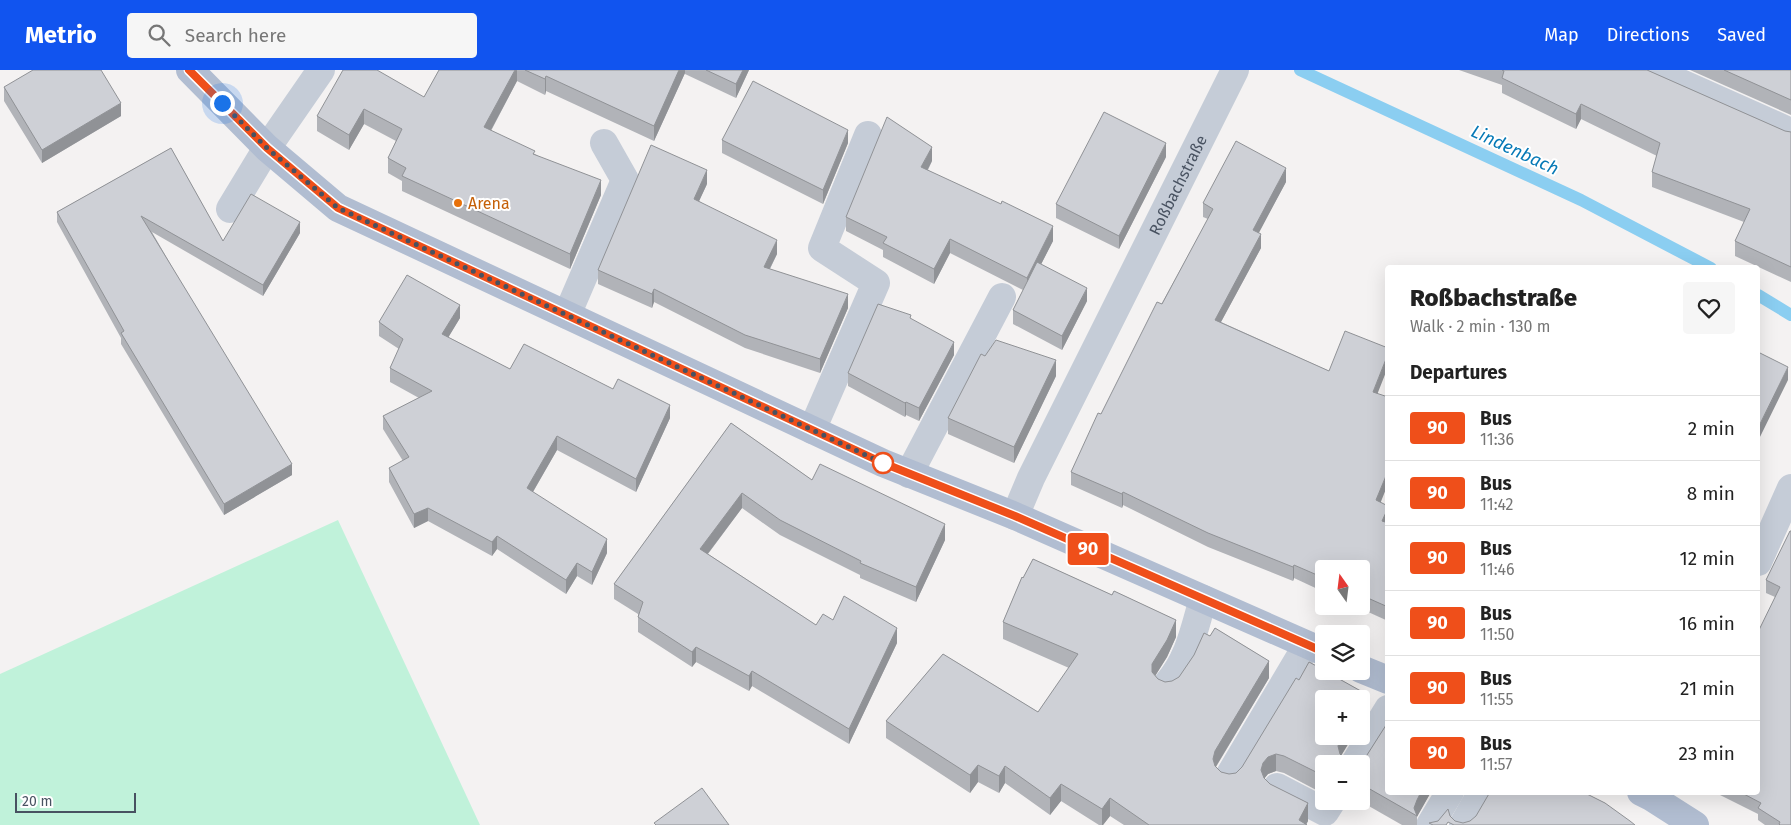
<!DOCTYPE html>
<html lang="en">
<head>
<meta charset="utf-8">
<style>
	:root { --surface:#fff; --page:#f6f6f6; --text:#222; --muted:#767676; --line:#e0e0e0; --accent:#1154ef }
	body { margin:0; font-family:"Fira Sans",sans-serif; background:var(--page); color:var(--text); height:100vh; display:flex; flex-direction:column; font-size:19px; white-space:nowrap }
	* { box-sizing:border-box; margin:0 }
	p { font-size:16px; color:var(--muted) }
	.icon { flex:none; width:28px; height:28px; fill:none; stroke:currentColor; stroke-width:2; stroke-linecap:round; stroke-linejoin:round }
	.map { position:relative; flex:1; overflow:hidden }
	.details { position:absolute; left:1385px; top:195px; width:375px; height:530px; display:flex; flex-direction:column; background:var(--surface); border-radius:5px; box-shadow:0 5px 20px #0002 }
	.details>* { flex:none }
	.badge { padding:0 10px; border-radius:4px; font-size:18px; line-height:32px }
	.needle { width:32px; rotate:346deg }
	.buttons { position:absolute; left:1315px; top:490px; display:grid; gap:10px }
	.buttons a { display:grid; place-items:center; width:55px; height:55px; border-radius:5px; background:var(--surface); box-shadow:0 5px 20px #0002; font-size:25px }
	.scale { position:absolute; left:15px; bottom:12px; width:121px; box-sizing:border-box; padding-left:5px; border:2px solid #485261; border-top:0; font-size:14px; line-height:18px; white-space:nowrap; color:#485261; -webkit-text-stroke:4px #fff; paint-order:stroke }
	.you { position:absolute; width:25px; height:25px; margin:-12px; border:4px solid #fff; border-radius:50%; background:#1a73e8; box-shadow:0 0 0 8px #1a73e833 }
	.map>.badge { position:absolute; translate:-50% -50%; box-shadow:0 0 0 2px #fff }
	h2 { padding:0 25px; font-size:19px; line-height:45px }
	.round { display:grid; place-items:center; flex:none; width:52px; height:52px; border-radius:5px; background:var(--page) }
	.summary { display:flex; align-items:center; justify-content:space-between; height:85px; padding:0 25px }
	h1 { font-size:24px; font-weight:800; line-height:38px }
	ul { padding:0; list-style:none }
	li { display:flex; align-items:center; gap:15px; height:65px; padding:0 25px; border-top:1px solid var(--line) }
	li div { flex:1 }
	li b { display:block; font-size:19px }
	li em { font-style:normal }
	li .badge { min-width:55px; font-weight:700; text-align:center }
	header { display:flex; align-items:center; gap:30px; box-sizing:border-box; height:70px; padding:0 25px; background:var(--accent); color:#fff }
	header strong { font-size:24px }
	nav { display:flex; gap:28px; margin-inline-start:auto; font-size:18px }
	.search { width:350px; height:45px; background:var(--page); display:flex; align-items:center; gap:12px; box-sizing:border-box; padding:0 18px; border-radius:5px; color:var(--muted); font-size:19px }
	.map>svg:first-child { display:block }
	.green { fill:#c0f2da }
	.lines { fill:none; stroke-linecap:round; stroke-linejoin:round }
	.stream { stroke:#8bcef1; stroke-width:12 }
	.minor { stroke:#c5ccd7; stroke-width:28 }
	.major { stroke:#b1bdd1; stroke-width:28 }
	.wall { fill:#b1b3b8 }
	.shaded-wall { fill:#909296 }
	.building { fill:#ced0d6; stroke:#909296 }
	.line-casing { stroke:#fff; stroke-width:11 }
	.line { stroke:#ef4f1a; stroke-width:8 }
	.walk { stroke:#485261; stroke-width:5; stroke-dasharray:0 9 }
	.food-dot { fill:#e8710a; stroke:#fff; stroke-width:2 }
	.stop-dot { fill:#fff; stroke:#ef4f1a; stroke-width:2.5 }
	.labels { text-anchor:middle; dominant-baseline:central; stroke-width:4; stroke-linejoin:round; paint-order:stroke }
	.street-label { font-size:16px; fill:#485261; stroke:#fff }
	.food-label { font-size:16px; fill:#c56008; stroke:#fff; text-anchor:start }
	.water-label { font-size:18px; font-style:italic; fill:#0679b6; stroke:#fff }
</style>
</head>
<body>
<header>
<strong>Metrio</strong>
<div class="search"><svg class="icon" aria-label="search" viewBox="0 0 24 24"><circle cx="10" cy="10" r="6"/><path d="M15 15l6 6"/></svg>Search here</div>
<nav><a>Map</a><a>Directions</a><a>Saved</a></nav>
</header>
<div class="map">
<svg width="1791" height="755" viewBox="0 0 1791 755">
	<rect width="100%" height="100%" fill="#f4f2f2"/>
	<!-- green -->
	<path class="green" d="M338,450l142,305h-480v-151z"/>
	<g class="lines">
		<!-- stream -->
		<path class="stream" d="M1300,0l281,130 130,68
			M1758,225l33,20"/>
		<!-- minor -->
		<g class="minor">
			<path d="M1652,0l139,62"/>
			<path d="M230,139l37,-61 54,-78"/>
			<path d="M567,245l58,-135 -21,-37"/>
			<path d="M812,360l64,-147 -54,-35 46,-113"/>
			<path d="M909,404l93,-177"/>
			<path id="s1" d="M1015,446l16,-38 204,-408"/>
			<path d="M1758,492l33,-74"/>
			<path d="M1167,614c22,-25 27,-54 36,-85"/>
			<path d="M1354,694l34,-55"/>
			<path d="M1229,706l78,-131"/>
			<path d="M1277,717l48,25 7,-11"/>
			<path d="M1430,755l20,-33"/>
			<path d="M1463,755l19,-33"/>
		</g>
		<!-- major -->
		<path class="major" d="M190,0l77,78 71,60 545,255 132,53 309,136
			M1361,599l27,11
			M1641,722l10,5 44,28"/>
	</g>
	<!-- wall -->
	<path class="wall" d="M439,0h310l-13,28 -51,-24v-1l-31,68 -108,-50 -1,4 -28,-14 -26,50 44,23 66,41 -31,74 -168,-78v-10l-14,-8v-15l8,-17 -32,-17 -15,26 -32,-19v-15l107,-19z
		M1459,0h188l138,61 6,1v150l-56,-26v-15l9,-19 -92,-35v-15l5,-16 -76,-37 -5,10 -74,-36v-8z
		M1690,0h101v45z
		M4,17l117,29 -79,47 -38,-62z
		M722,70l126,3 -25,61 -101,-51z
		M171,78l52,93 77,-8 -37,63 -111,-64 140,243 -68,40 -103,-171v-6l-64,-116v-10z
		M1166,87l-47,92 -63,-31v-14z
		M932,91l-4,9 125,71 -12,23 46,37 -25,49 -49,-26v-14l10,-20 -73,-37 -16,31 -51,-27v-7l-37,-19v-14z
		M1286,112l-28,51 3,15 -40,74 157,71 3,109 7,21v98l-33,-15h6v-37h-37v23l-30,-14 -1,3 -85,-34 -85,-42 -1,3 -51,-23v-13l30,-58 107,-195 -5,-2v-14z
		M707,114l-8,17 78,53 -7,15 78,39 -28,65 -75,-25 -91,-46 -2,6 -54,-24v-14z
		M460,248l-12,19 62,32 160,49 -34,74 -79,-42 -24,42 74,61 -15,32 -15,-9 -11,18 -69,-45 -5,7 -64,-35 -14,7 -25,-46v-14l14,-7 -20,-32v-13l36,-18 -29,-16v-14l9,-19 -20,-13v-14z
		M911,249l43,36 -35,66 -13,-6 -1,2 -57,-31v-13z
		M985,286l71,20 -42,87 -66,-29v-16z
		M731,353l81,57 133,60 -29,62 -56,-24v-3l-80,-40 -38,-27 -34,46 108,71 17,-5 64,23 -48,101 -97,-58 -3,5 -53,-29 -4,5 -54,-35v-18l-24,-15v-15z
		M1790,461l1,294h-26l-7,-5v-6l-44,-22h44l17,-195 -9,-4v-13z
		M1033,489l79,36 2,-4 62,29v17l-9,20 -12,19 3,3 7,3 7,-1 7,-4 15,-22 10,-22 6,3 5,-8 54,33v17l-53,89 5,5 8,2 7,-1 6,-6 54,-89 3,2 10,-18 15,8v1h1l43,24v17l-7,11v-24h-37v37h29l-12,19 5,5 8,2 8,-2 5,-5 21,-33v70h43l-14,24v9h-15l-42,-24h1v-37h-37v24l-4,4 -36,-19 -8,-2 -8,3 -4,5 6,5 38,19v18l-2,3 1,1h-183l-14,-9 -7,9h-4l-38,-24 -11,14 -45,-32 -6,10 -21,-11 -8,11 -84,-55v-17l57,-67 95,58 31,-44 -66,-29v-17l19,-45 1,1z"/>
	<!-- shaded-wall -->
	<path class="shaded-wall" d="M515,0h2v11l-33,62v-16z
		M679,0h6v3l-31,68v-15z
		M743,0h6l-13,28v-14z
		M546,6v15l-1,4v-16z
		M121,33v13l-79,47v-13z
		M1581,34v15l-5,10v-15z
		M364,39v15l-15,26v-15z
		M848,60v13l-25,61v-14z
		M1166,73v14l-47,92v-13z
		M932,77v14l-11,21v-15z
		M1286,98v14l-33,62v-14z
		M707,100v14l-13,28v-13z
		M601,110v15l-31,74v-15z
		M300,152v11l-37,63v-11z
		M1053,156v15l-26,51v-14z
		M1261,164v14l-46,85v-13z
		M950,169v14l-16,31v-15z
		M777,170v14l-13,26v-13z
		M1087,218v13l-25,49v-14z
		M654,219v13l-2,6v-14z
		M848,224v14l-28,65v-14z
		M460,235v13l-18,30v-14z
		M954,272v13l-35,66v-13z
		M1388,284v13l-15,38v-13z
		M1056,290v16l-42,87v-16z
		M1788,297v13l-30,61v-13z
		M906,332v13l-1,2v-14z
		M670,335v13l-34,74v-13z
		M557,366v14l-30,52v-14z
		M292,394v11l-68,40v-11z
		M1388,401v13l-12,30v-14z
		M1123,422v13l-1,3v-14z
		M742,423v15l-42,56v-15z
		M428,438v13l-14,7v-14z
		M1388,438v14l-6,12v-13z
		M945,454v16l-29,62v-15z
		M497,466v13l-5,7v-14z
		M607,469v14l-15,32v-13z
		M577,493v13l-11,18v-14z
		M1294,495v13l-1,3v-14z
		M1176,550v17l-9,20 -15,24v-17z
		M897,558v15l-48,101v-15z
		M696,577v15l-4,5v-15z
		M1269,591v17l-54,90 -2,-9 2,-8z
		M752,601v15l-3,5v-15z
		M1368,625v17l-7,11v-18z
		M1342,666h11l-12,20 -3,-10z
		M1276,684v17l-8,3 -5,6 -2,-10 2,-7 5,-6z
		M978,695v17l-8,11v-18z
		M1005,696v17l-6,10v-17z
		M1324,700v18l-4,4v-18z
		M1061,714v17l-11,14v-17z
		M1421,722h10l-14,25 -3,-9 3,-8z
		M1110,728v18l-7,9h-1v-16z
		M1308,733v18l-2,4 -7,-5z"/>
	<!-- building -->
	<path class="building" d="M33,0h68l20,33 -79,47 -38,-63z
		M343,0h34l47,27 15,-27h76l-31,57 51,24 -2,3 68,26 -31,74 -168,-78 4,-8 -18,-10 14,-29 -38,-20 -15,26 -32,-19z
		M525,0h154l-25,56 -108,-50 -1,3z
		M706,0h37l-7,14z
		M1502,0h145l138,61 6,1v135l-56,-26 15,-32 -98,-37 8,-29 -79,-39 -5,10 -74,-36 2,-7z
		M1724,0h67v30z
		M753,11l95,49 -25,60 -101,-50z
		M1104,42l62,31 -47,93 -63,-32z
		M887,47l45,30 -11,20 80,37 1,-3 51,25 -26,52 -77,-39 -16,30 -51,-26 4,-6 -41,-20z
		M1236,71l50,27 -33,62 8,4 -46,86 114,51 16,-40 43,17v6l-15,38 15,5v74l-12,29 12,6v2l-6,13 6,2v84l-27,-12v-26h-37v9l-30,-13 -1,2 -85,-34 -85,-41 -1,2 -51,-22 27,-59 3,1 56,-112 5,2 51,-95 -10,-6z
		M651,75l56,25 -13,29 83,41 -13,27 84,27 -28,65 -75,-24 -91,-46 -2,5 -54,-24z
		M171,78l52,93 28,-47 49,28 -37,63 -122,-69 151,248 -68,40 -103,-171 3,-2 -67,-119z
		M1037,192l50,26 -25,48 -49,-26z
		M407,205l53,30 -18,29 68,35 14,-25 89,45 5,-10 52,26 -34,74 -79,-43 -30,52 80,51 -15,33 -15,-9 -11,17 -69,-44 -5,6 -64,-34 -14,6 -25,-46 20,-11 -26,-41 49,-25 -42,-23 13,-29 -24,-17z
		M878,234l33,11 -1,3 44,24 -35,66 -13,-6 -1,1 -57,-30z
		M996,270l60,20 -42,87 -66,-29 33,-64 4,2z
		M1758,282l30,15 -30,61z
		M731,353l81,57 8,-16 125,60 -29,63 -56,-24 1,-2 -81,-41 -38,-27 -42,56 116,76 7,-11 10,6 11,-24 53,32 -48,101 -97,-58 -3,5 -53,-29 -4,5 -54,-35 5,-15 -29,-18z
		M1790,461h1v294h-11l-1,-1 1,-2 -22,-14 3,-5 -21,-11h18v-160l22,-45 -14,-7z
		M1033,489l79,36 2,-4 62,29 -9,20 -15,24v8l6,7 7,3 7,-1 7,-4 15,-22 10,-22 6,3 5,-8 54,33 -54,90 -2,8 2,7 6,6 8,2 7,-1 6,-6 54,-89 3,2 10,-18 15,8v1h1l43,24 -7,10v-6h-37v37h18l-4,10 2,8 6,6 8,2 8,-2 5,-5 21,-33v70h33l-4,8 -3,8 3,8 -56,-32v-20h-37v6l-4,4 -36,-18 -8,-2 -8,3 -5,6 -2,7 3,8 6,6 38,19 -9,17 8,5h-158l-39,-27 -8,11 -41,-25 -11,14 -45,-32 -6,10 -21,-11 -8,10 -84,-54 57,-67 95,58 40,-58 -75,-32 19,-45 1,1z
		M702,718l27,37h-73l-2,-2z
		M1490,722h93l22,11 25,18 5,4h-181l-6,-3 -2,3h-13l-4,-2 9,-2 10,-12 2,7 5,5 8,2 7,-2 6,-5z"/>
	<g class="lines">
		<!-- line casing -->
		<g class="line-casing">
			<path id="line" d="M189,0l78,78 71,60 545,255 132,53 309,136"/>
		</g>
		<!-- line -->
		<use href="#line" class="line"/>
		<!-- walk -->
		<path class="walk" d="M222,33l45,45 71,60 545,255"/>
	</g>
	<!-- markers -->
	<circle class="food-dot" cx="458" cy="133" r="5"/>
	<circle class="stop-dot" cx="883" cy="393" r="10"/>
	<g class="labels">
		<!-- street labels -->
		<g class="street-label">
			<text stroke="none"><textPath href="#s1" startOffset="369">Roßbachstraße</textPath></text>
		</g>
		<!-- food labels -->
		<g class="food-label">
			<text x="468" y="133">Arena</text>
		</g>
		<!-- water labels -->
		<g class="water-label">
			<text transform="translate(1515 80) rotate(25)">Lindenbach</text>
		</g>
	</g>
</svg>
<div class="buttons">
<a><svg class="needle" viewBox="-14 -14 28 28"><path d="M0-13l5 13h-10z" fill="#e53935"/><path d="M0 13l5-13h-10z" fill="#767676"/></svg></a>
<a><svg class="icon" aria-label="layers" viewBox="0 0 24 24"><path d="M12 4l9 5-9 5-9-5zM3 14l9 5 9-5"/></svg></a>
<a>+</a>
<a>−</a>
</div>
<div class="scale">20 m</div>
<div class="you" style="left:222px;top:33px"></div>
<b class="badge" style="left:1088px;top:479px;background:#ef4f1a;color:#fff">90</b>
<section class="details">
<div class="summary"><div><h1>Roßbachstraße</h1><p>Walk · 2 min · 130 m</p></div><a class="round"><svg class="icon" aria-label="heart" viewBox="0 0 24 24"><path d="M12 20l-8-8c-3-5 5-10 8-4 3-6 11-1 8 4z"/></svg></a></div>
<h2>Departures</h2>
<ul>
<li><span class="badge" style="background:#ef4f1a;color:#fff">90</span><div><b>Bus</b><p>11:36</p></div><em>2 min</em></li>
<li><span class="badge" style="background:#ef4f1a;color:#fff">90</span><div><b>Bus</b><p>11:42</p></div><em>8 min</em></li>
<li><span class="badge" style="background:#ef4f1a;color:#fff">90</span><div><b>Bus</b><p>11:46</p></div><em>12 min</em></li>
<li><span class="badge" style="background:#ef4f1a;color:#fff">90</span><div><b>Bus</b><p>11:50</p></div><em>16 min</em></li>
<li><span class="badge" style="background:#ef4f1a;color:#fff">90</span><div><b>Bus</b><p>11:55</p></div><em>21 min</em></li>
<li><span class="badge" style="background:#ef4f1a;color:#fff">90</span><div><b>Bus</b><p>11:57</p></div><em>23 min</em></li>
</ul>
</section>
</div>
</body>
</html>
